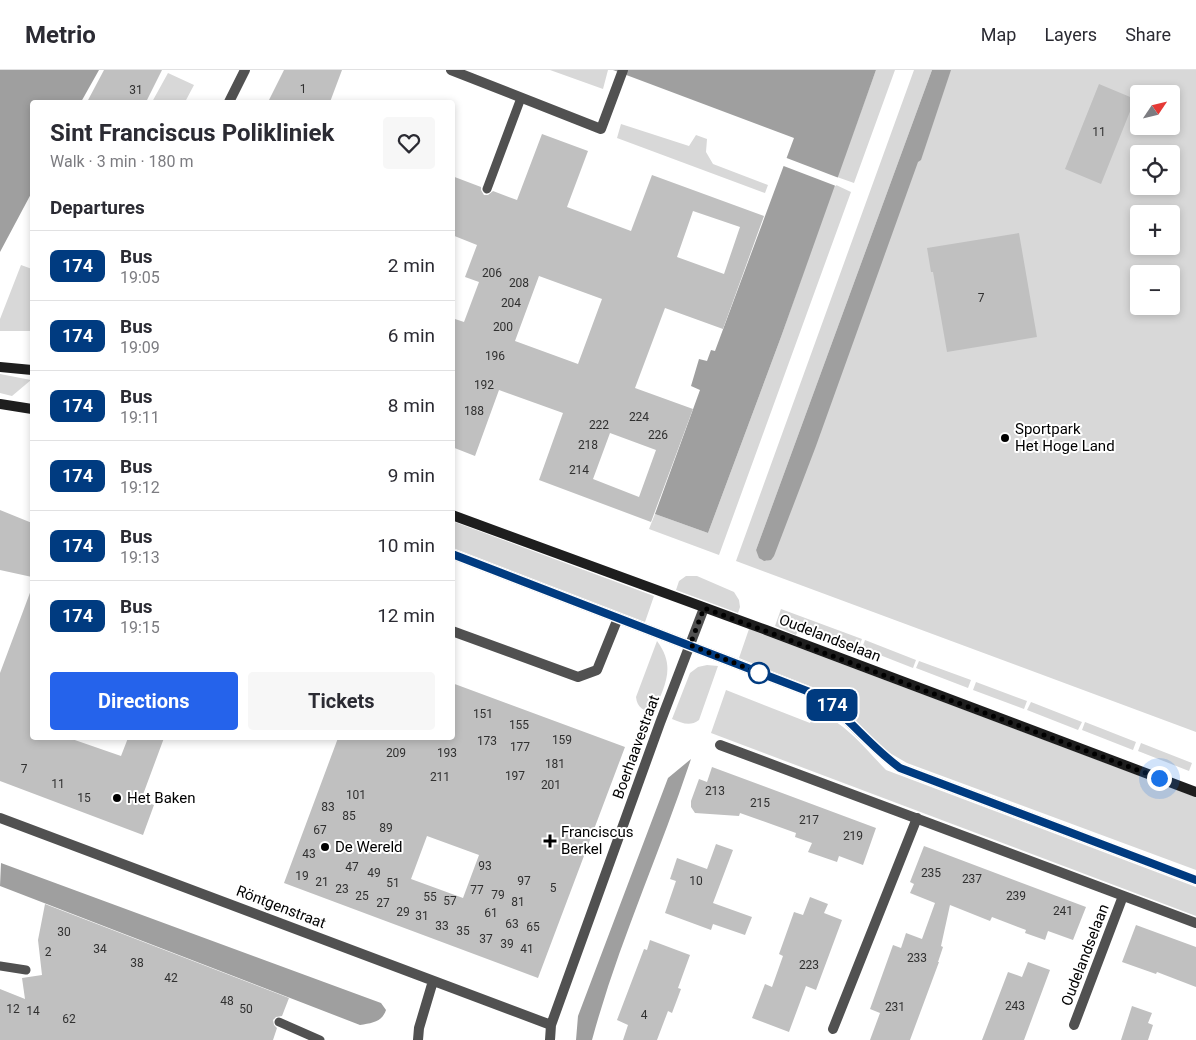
<!DOCTYPE html>
<html lang="en">
<head>
<meta charset="utf-8">
<style>
	:root { --surface:#fff; --page:#f7f7f7; --text:#2b2b33; --muted:#7c7c81; --line:#e1e1e2; --accent:#2563eb }
	body { margin:0; font-family:Roboto,sans-serif; background:var(--page); color:var(--text); height:100vh; display:flex; flex-direction:column; font-size:19px; white-space:nowrap }
	* { box-sizing:border-box; margin:0 }
	p { font-size:16px; color:var(--muted) }
	.icon { flex:none; width:28px; height:28px; fill:none; stroke:currentColor; stroke-width:2; stroke-linecap:round; stroke-linejoin:round }
	.map { position:relative; flex:1; overflow:hidden }
	.details { position:absolute; left:30px; top:30px; width:425px; height:640px; display:flex; flex-direction:column; background:var(--surface); border-radius:5px; box-shadow:0 2px 8px #0003 }
	.details>* { flex:none }
	.badge { padding:0 10px; border-radius:8px; font-size:18px; line-height:32px }
	.needle { width:32px; rotate:55deg }
	.fabs { position:absolute; left:1130px; top:15px; display:grid; gap:10px }
	.fabs a { display:grid; place-items:center; width:50px; height:50px; border-radius:5px; background:var(--surface); box-shadow:0 2px 8px #0003; font-size:25px }
	.you { position:absolute; width:25px; height:25px; margin:-12px; border:4px solid #fff; border-radius:50%; background:#1a73e8; box-shadow:0 0 0 8px #1a73e833 }
	.map>.badge { position:absolute; translate:-50% -50%; box-shadow:0 0 0 2px #fff }
	h2 { padding:0 20px; font-size:19px; line-height:45px }
	.round { display:grid; place-items:center; flex:none; width:52px; height:52px; border-radius:5px; background:var(--page) }
	.headline { display:flex; align-items:center; justify-content:space-between; height:85px; padding:0 20px }
	h1 { font-size:24px; font-weight:700; line-height:38px }
	.button { display:flex; gap:10px; margin-top:auto; padding:10px 20px }
	.button a { flex:1; height:58px; border-radius:5px; background:var(--accent); color:#fff; font-size:20px; font-weight:700; line-height:58px; text-align:center }
	.button a+a { background:var(--page); color:var(--text) }
	ul { padding:0; list-style:none }
	li { display:flex; align-items:center; gap:15px; height:70px; padding:0 20px; border-top:1px solid var(--line) }
	li div { flex:1 }
	li b { display:block; font-size:19px }
	li em { font-style:normal }
	li .badge { min-width:55px; font-weight:700; text-align:center }
	header { display:flex; align-items:center; gap:30px; box-sizing:border-box; height:70px; padding:0 25px; background:var(--surface); border-bottom:1px solid var(--line) }
	header strong { font-size:24px }
	nav { display:flex; gap:28px; margin-inline-start:auto; font-size:18px }
	.map>svg:first-child { display:block }
	.green { fill:#d8d8d8; fill-rule:evenodd }
	.water { fill:#9f9f9f }
	.pier { fill:#fff }
	.building { fill:#c0c0c0; fill-rule:evenodd }
	.lines { fill:none; stroke-linecap:round; stroke-linejoin:round }
	.lane { stroke:#515151; stroke-width:9 }
	.street { stroke:#515151; stroke-width:10 }
	.secondary { stroke:#1e1e1e; stroke-width:10 }
	.line-casing { stroke:#fff; stroke-width:11 }
	.line { stroke:#003b80; stroke-width:8 }
	.walk { stroke:#000; stroke-width:5; stroke-dasharray:0 9 }
	.poi-dot { fill:#000; stroke:#fff; stroke-width:2 }
	.stop-dot { fill:#fff; stroke:#003b80; stroke-width:2.5 }
	.labels { text-anchor:middle; dominant-baseline:central; stroke-width:4; stroke-linejoin:round; paint-order:stroke }
	.number-label { font-size:12px; fill:#303030 }
	.poi-label { font-size:15px; fill:#000; stroke:#fff; text-anchor:start }
	.street-label { font-size:15px; fill:#000; stroke:#fff }
</style>
</head>
<body>
<header>
<strong>Metrio</strong>
<nav><a>Map</a><a>Layers</a><a>Share</a></nav>
</header>
<div class="map">
<svg width="1196" height="970" viewBox="0 0 1196 970">
	<rect width="100%" height="100%" fill="#fff"/>
	<!-- green -->
	<path class="green" d="M550,0h58l-5,19z
		M876,0h19l-41,113 -17,-6z
		M914,0h18l-176,480 6,10 5,1 180,-491h249v662l-460,-171zM1139,24h32v32h-32zM1139,84h32v32h-32zM1139,144h32v32h-32zM1139,204h32v32h-32z
		M168,3l26,12 -9,17h-33z
		M621,54l68,22 7,-11 11,4 -1,13 7,12 55,21 -3,8 -148,-55z
		M834,114l17,8 -132,363 -70,-26 6,-15 53,19 73,-196z
		M21,195l11,4v62h-32v-12z
		M0,304l31,6 -19,16 -12,-3z
		M452,451l202,75 -9,26 -192,-74z
		M686,506h11l37,16 5,8 1,7 -2,6 -62,-23 3,-9z
		M781,539l81,30 -3,8 -59,-21 -4,9 -21,-9z
		M749,559l447,168v73l-289,-107 -19,-11 -20,-18 -41,-41 -88,-35z
		M865,570l51,20 -3,8 -51,-20z
		M657,571c20,27 7,45 -4,73 -9,-4 -16,-6 -17,-17z
		M919,591l52,19 -3,8 -52,-20z
		M707,595l11,1 -19,54c-9,7 -17,3 -27,-1l18,-46 8,-6z
		M976,612l51,19 -3,8 -51,-19z
		M726,620l84,33 6,-13c32,16 45,34 70,60l310,117v29l-485,-183z
		M1031,632l51,20 -4,8 -51,-20z
		M1085,652l51,20 -3,8 -51,-20z
		M1141,673l51,20 -3,8 -51,-20z"/>
	<!-- water -->
	<path class="water" d="M0,0h99l-18,32h-49v90l-32,60z
		M613,0h263l-95,267 -73,196 -53,-19 45,-124 -9,-4 8,-27 8,2 4,-11 4,1 79,-213z
		M932,0h19l-30,90 -3,2 -102,284 -42,110 -3,4 -7,1 -5,-3 -3,-8z
		M691,689c-31,94 -73,185 -99,281h-16l2,-24 90,-238z
		M1,793l380,140 5,7c-4,12 -14,13 -26,15l-360,-139z"/>
	<!-- pier -->
	<path class="pier" d="M784,87l55,21 -3,8 -55,-21z"/>
	<!-- building -->
	<path class="building" d="M104,0h58l-16,32h-59z
		M284,0h58l-12,32h-62z
		M1099,14l36,15 -34,85 -36,-15z
		M542,64l46,17 -21,56 64,24 21,-56 112,41 -41,113 -58,-21 -30,80 58,21 -42,113 -112,-42 24,-67 -64,-23 -24,66 -23,-9v-129l12,4 15,-40 -14,-5 12,-32 -25,-10v-59l29,11v3l3,5h4l5,-4 24,9zM693,141l47,16 -16,47 -47,-17zM539,206l63,23 -24,65 -63,-23zM610,363l46,17 -17,47 -46,-18z
		M1019,163l18,104 -90,15 -14,-80h-2l-4,-24z
		M0,440l32,13v54l-32,-7z
		M31,520l1,1v147h37l52,18 7,-18h36l-23,62 13,5 -11,30 -143,-54v-108z
		M452,613l173,64 -87,231 -254,-95 54,-145h114zM427,766l52,19 -16,43 -52,-19z
		M712,697l164,61 -13,37 -24,-9 -2,6 -29,-10 4,-9 -17,-6 1,-4 -56,-20 -1,3 -44,-3 -4,-6v-6l8,-22 8,3z
		M716,774l17,6 -20,53 39,14 -7,18 -32,-11 -2,6 -46,-17 11,-32 -6,-2 7,-21 30,11z
		M924,776l162,61 -13,33 -25,-9 -3,9 -20,-7 1,-3 -34,-13 -2,4 -40,-16 -9,41 2,1 -5,15h1l-29,78h-40l10,-27 -10,-4 23,-64 8,3 5,-15 16,6 13,-36 -25,-10 4,-9 -4,-2z
		M810,827l18,7 -4,9 18,7 -26,70 -10,-4 -17,46 -37,-14 13,-34 7,3 11,-31 -4,-2 15,-42 9,3z
		M45,834l244,94 -7,18 -6,1 -3,3 1,5 3,3 -4,12h-273v-51l25,10 -3,-21 20,-3 -4,-35z
		M1136,855l60,22v40l-39,-15 -1,2 -34,-12z
		M650,870l40,15 -12,33 3,1 -9,24 -4,-2 -11,29h-34l5,-15 -11,-5 27,-71 3,1z
		M1028,892l22,8 -26,70h-42l26,-68 14,5z
		M1132,936l20,7 -4,10 5,2 -5,15h-27z"/>
	<g class="lines">
		<!-- lane -->
		<path class="lane" d="M487,119l34,-91
			M0,896l26,4
			M279,952l41,18"/>
		<!-- street -->
		<path class="street" d="M451,0l150,59 22,-59
			M229,32l16,-32
			M452,561l126,46 19,-7 21,-52
			M720,675l476,178
			M0,748l551,207
			M1074,955l49,-129
			M833,959l84,-211
			M418,970l1,-12 14,-47
			M550,970l1,-15 109,-302 44,-115"/>
		<!-- secondary -->
		<path class="secondary" d="M0,297l32,3
			M0,334l32,5
			M452,445l314,115 430,162
			M452,484l368,142c28,22 51,51 80,72l296,112"/>
	</g>
	<g class="lines">
		<!-- line casing -->
		<g class="line-casing">
			<path id="line" d="M452,484l368,142c29,22 51,51 80,72l296,112"/>
		</g>
		<!-- line -->
		<use href="#line" class="line"/>
		<!-- walk -->
		<path class="walk" d="M759,603l-69,-28 14,-37 455,170"/>
	</g>
	<!-- markers -->
	<g class="poi-dot">
		<circle cx="1005" cy="368" r="5"/>
		<circle cx="117" cy="728" r="5"/>
		<path d="M547.5 763.5h5v5h5v5h-5v5h-5v-5h-5v-5h5z"/>
		<circle cx="325" cy="777" r="5"/>
	</g>
	<circle class="stop-dot" cx="759" cy="603" r="10"/>
	<g class="labels">
		<!-- number labels -->
		<g class="number-label">
			<text x="303" y="19">1</text>
			<text x="136" y="20">31</text>
			<text x="1099" y="62">11</text>
			<text x="492" y="203">206</text>
			<text x="519" y="213">208</text>
			<text x="981" y="228">7</text>
			<text x="511" y="233">204</text>
			<text x="503" y="257">200</text>
			<text x="495" y="286">196</text>
			<text x="484" y="315">192</text>
			<text x="474" y="341">188</text>
			<text x="639" y="347">224</text>
			<text x="599" y="355">222</text>
			<text x="658" y="365">226</text>
			<text x="588" y="375">218</text>
			<text x="579" y="400">214</text>
			<text x="483" y="644">151</text>
			<text x="519" y="655">155</text>
			<text x="562" y="670">159</text>
			<text x="487" y="671">173</text>
			<text x="520" y="677">177</text>
			<text x="396" y="683">209</text>
			<text x="447" y="683">193</text>
			<text x="555" y="694">181</text>
			<text x="24" y="699">7</text>
			<text x="515" y="706">197</text>
			<text x="440" y="707">211</text>
			<text x="58" y="714">11</text>
			<text x="551" y="715">201</text>
			<text x="715" y="721">213</text>
			<text x="356" y="725">101</text>
			<text x="84" y="728">15</text>
			<text x="760" y="733">215</text>
			<text x="328" y="737">83</text>
			<text x="349" y="746">85</text>
			<text x="809" y="750">217</text>
			<text x="386" y="758">89</text>
			<text x="320" y="760">67</text>
			<text x="853" y="766">219</text>
			<text x="309" y="784">43</text>
			<text x="485" y="796">93</text>
			<text x="352" y="797">47</text>
			<text x="374" y="803">49</text>
			<text x="931" y="803">235</text>
			<text x="302" y="806">19</text>
			<text x="972" y="809">237</text>
			<text x="524" y="811">97</text>
			<text x="696" y="811">10</text>
			<text x="322" y="812">21</text>
			<text x="393" y="813">51</text>
			<text x="553" y="818">5</text>
			<text x="342" y="819">23</text>
			<text x="477" y="820">77</text>
			<text x="498" y="825">79</text>
			<text x="362" y="826">25</text>
			<text x="1016" y="826">239</text>
			<text x="430" y="827">55</text>
			<text x="450" y="831">57</text>
			<text x="518" y="832">81</text>
			<text x="383" y="833">27</text>
			<text x="1063" y="841">241</text>
			<text x="403" y="842">29</text>
			<text x="491" y="843">61</text>
			<text x="422" y="846">31</text>
			<text x="512" y="854">63</text>
			<text x="442" y="856">33</text>
			<text x="533" y="857">65</text>
			<text x="463" y="861">35</text>
			<text x="64" y="862">30</text>
			<text x="486" y="869">37</text>
			<text x="507" y="874">39</text>
			<text x="100" y="879">34</text>
			<text x="527" y="879">41</text>
			<text x="48" y="882">2</text>
			<text x="917" y="888">233</text>
			<text x="137" y="893">38</text>
			<text x="809" y="895">223</text>
			<text x="171" y="908">42</text>
			<text x="227" y="931">48</text>
			<text x="1015" y="936">243</text>
			<text x="895" y="937">231</text>
			<text x="13" y="939">12</text>
			<text x="246" y="939">50</text>
			<text x="33" y="941">14</text>
			<text x="644" y="945">4</text>
			<text x="69" y="949">62</text>
		</g>
		<!-- poi labels -->
		<g class="poi-label">
			<text x="1015" y="359">Sportpark<tspan x="1015" dy="17">Het Hoge Land</tspan></text>
			<text x="127" y="728">Het Baken</text>
			<text x="561" y="762">Franciscus<tspan x="561" dy="17">Berkel</tspan></text>
			<text x="335" y="777">De Wereld</text>
		</g>
		<!-- street labels -->
		<g class="street-label">
			<text transform="translate(830 568) rotate(21)">Oudelandselaan</text>
			<text transform="translate(636 677) rotate(-70)">Boerhaavestraat</text>
			<text transform="translate(281 837) rotate(21)">Röntgenstraat</text>
			<text transform="translate(1085 885) rotate(-69)">Oudelandselaan</text>
		</g>
	</g>
</svg>
<div class="fabs">
<a><svg class="needle" viewBox="-14 -14 28 28"><path d="M0-13l5 13h-10z" fill="#e53935"/><path d="M0 13l5-13h-10z" fill="#7c7c81"/></svg></a>
<a><svg class="icon" aria-label="locate" viewBox="0 0 24 24"><circle cx="12" cy="12" r="6"/><path d="M12 2v4M12 18v4M2 12h4M18 12h4"/></svg></a>
<a>+</a>
<a>−</a>
</div>
<div class="you" style="left:1159px;top:708px"></div>
<b class="badge" style="left:832px;top:635px;background:#003b80;color:#fff">174</b>
<section class="details">
<div class="headline"><div><h1>Sint Franciscus Polikliniek</h1><p>Walk · 3 min · 180 m</p></div><a class="round"><svg class="icon" aria-label="heart" viewBox="0 0 24 24"><path d="M12 20l-8-8c-3-5 5-10 8-4 3-6 11-1 8 4z"/></svg></a></div>
<h2>Departures</h2>
<ul>
<li><span class="badge" style="background:#003b80;color:#fff">174</span><div><b>Bus</b><p>19:05</p></div><em>2 min</em></li>
<li><span class="badge" style="background:#003b80;color:#fff">174</span><div><b>Bus</b><p>19:09</p></div><em>6 min</em></li>
<li><span class="badge" style="background:#003b80;color:#fff">174</span><div><b>Bus</b><p>19:11</p></div><em>8 min</em></li>
<li><span class="badge" style="background:#003b80;color:#fff">174</span><div><b>Bus</b><p>19:12</p></div><em>9 min</em></li>
<li><span class="badge" style="background:#003b80;color:#fff">174</span><div><b>Bus</b><p>19:13</p></div><em>10 min</em></li>
<li><span class="badge" style="background:#003b80;color:#fff">174</span><div><b>Bus</b><p>19:15</p></div><em>12 min</em></li>
</ul>
<div class="button"><a>Directions</a><a>Tickets</a></div>
</section>
</div>
</body>
</html>
